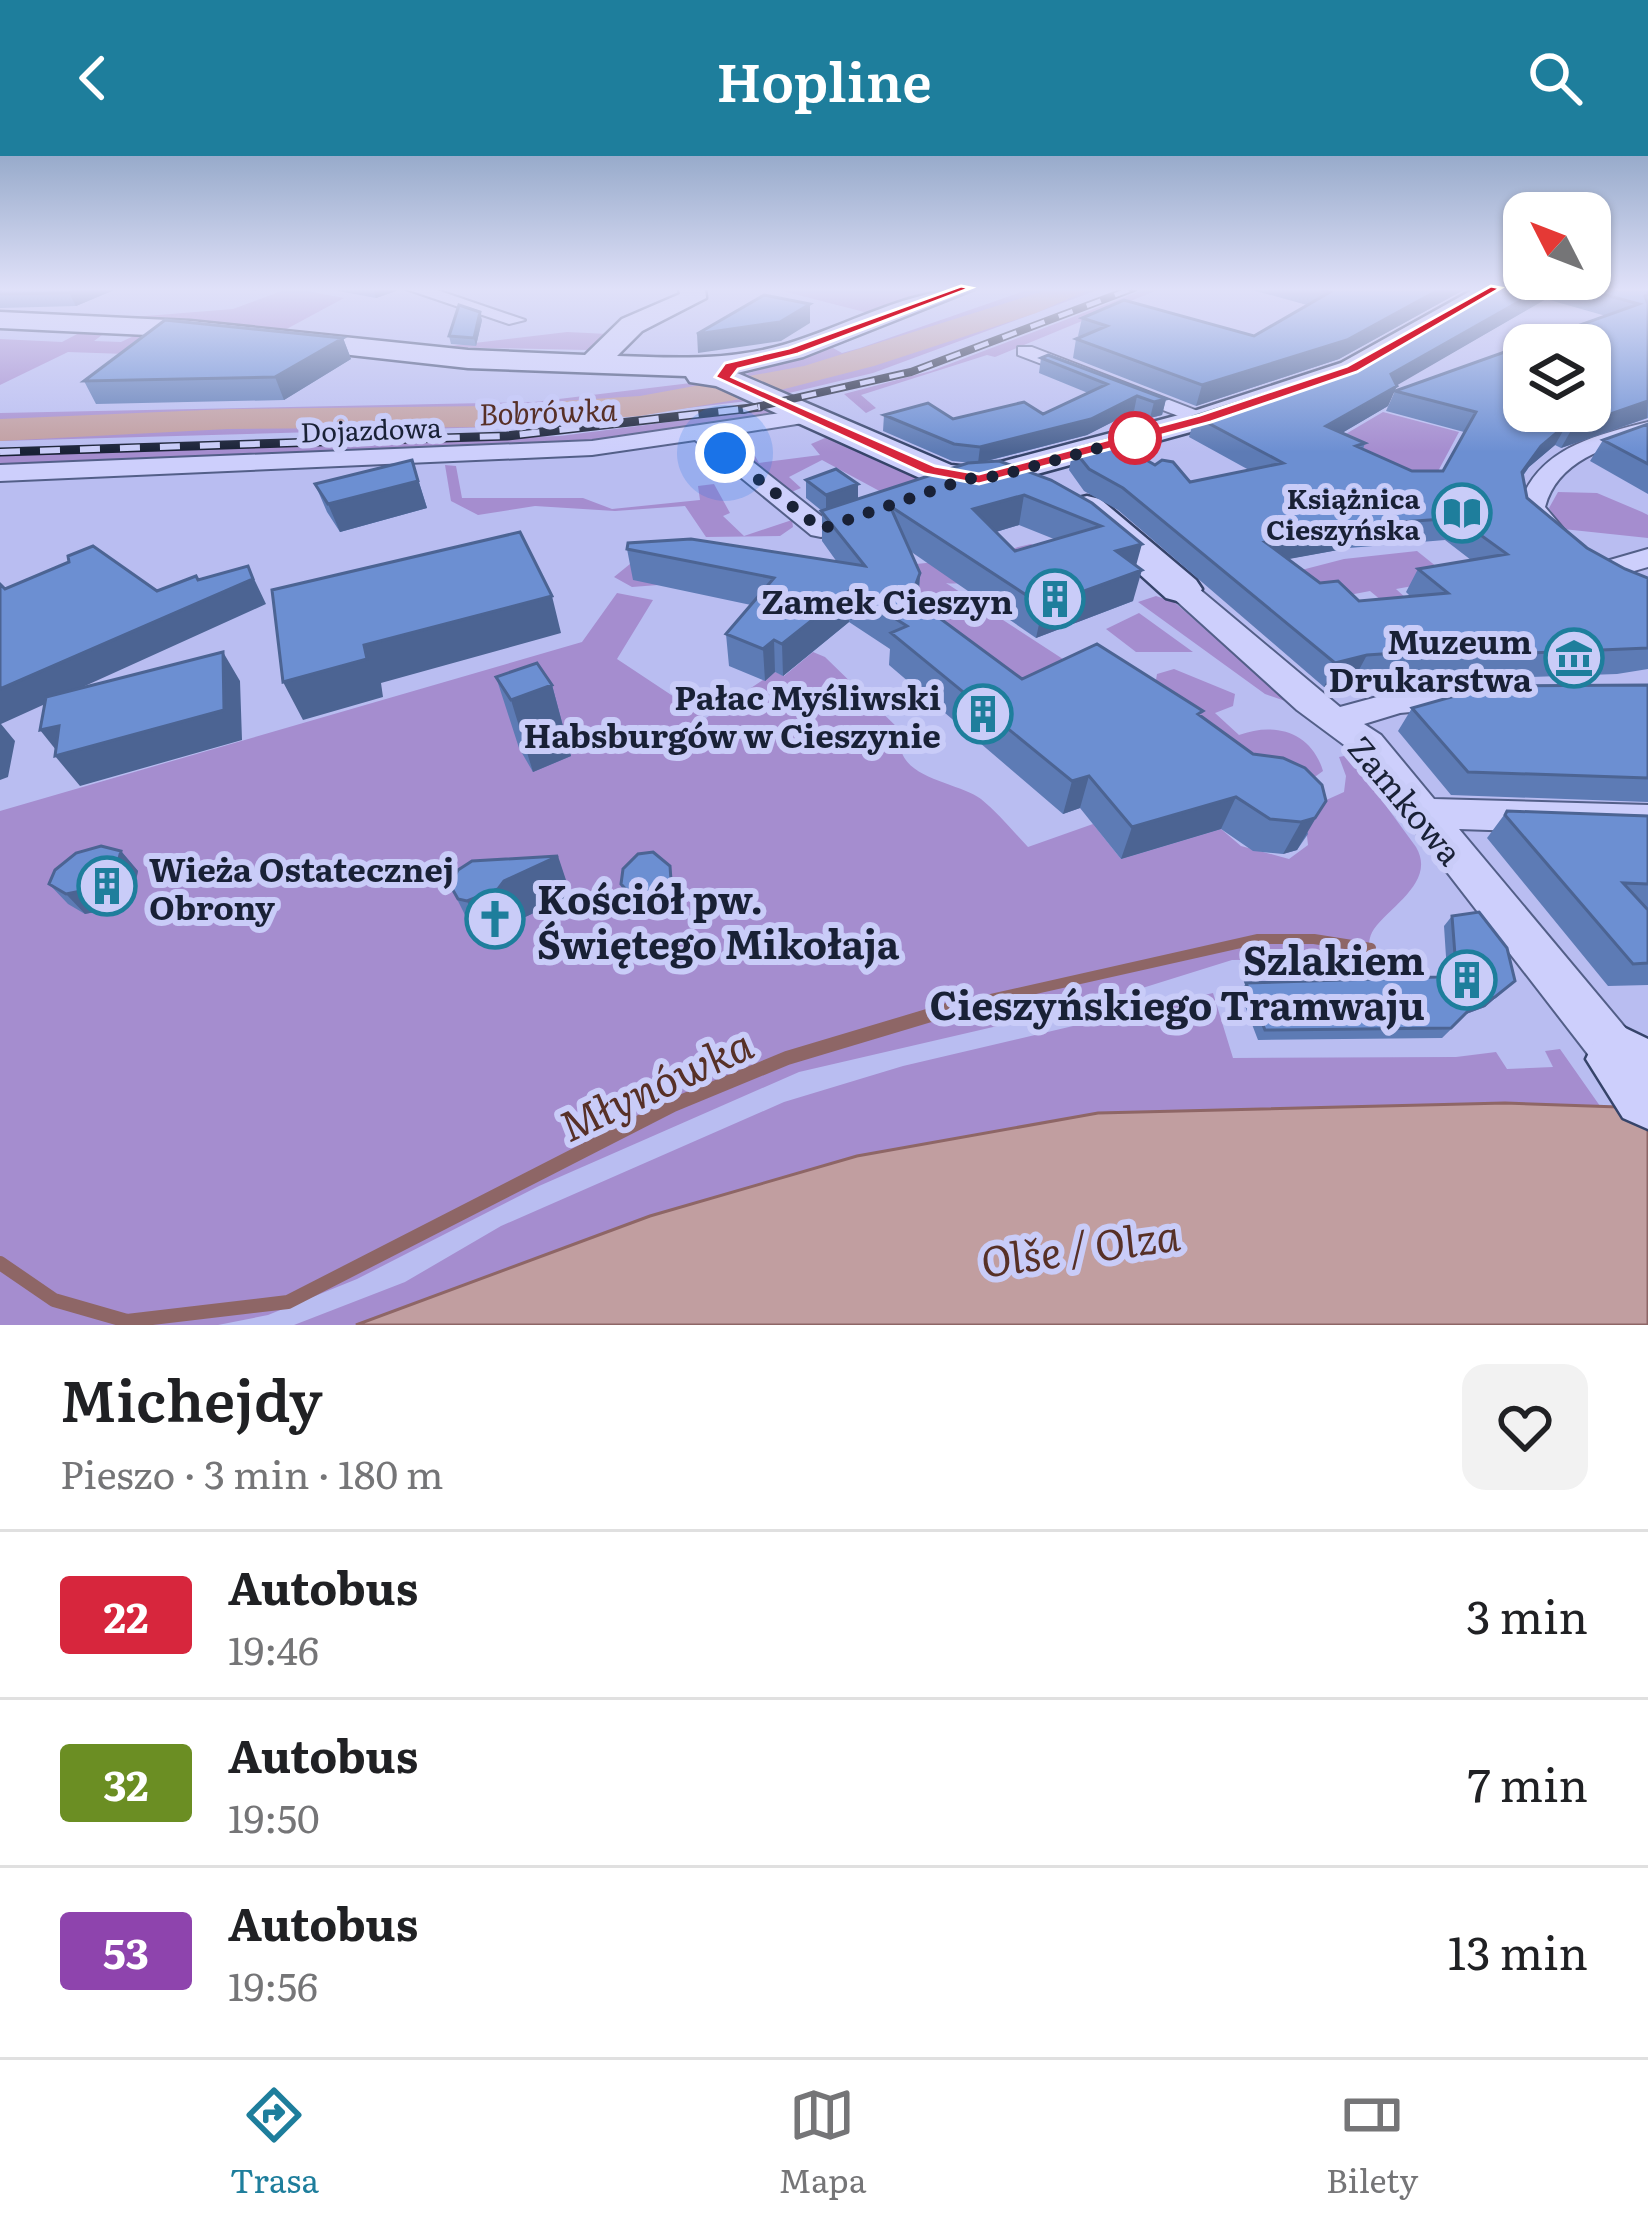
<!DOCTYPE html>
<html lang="pl">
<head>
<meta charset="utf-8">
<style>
	:root { --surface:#fff; --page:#f2f2f2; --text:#202124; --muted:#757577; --line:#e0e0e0; --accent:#1e7e9c }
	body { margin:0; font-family:Literata,serif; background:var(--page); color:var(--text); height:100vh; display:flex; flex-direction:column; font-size:45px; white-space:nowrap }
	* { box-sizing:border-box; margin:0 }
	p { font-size:39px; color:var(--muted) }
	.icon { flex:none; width:66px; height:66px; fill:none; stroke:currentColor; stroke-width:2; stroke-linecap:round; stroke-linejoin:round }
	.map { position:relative; height:1169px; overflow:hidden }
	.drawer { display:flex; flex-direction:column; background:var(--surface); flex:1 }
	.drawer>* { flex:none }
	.badge { padding:0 24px; border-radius:9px; font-size:42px; line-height:78px }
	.needle { width:78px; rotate:312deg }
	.fabs { position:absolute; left:1503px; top:36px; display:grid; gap:24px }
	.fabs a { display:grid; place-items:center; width:108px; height:108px; border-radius:24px; background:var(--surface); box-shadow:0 3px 9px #0004; font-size:60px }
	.you { position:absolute; width:60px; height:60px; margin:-30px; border:9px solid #fff; border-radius:50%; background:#1a73e8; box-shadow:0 0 0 18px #1a73e833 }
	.map>.badge { position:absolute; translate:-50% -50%; box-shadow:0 0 0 6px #fff }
	.round { display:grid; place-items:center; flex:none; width:126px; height:126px; border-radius:24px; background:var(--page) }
	.headline { display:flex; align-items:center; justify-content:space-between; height:204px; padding:0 60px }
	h1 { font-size:57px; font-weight:600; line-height:90px }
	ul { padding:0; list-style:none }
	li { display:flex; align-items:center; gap:36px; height:168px; padding:0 60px; border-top:3px solid var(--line) }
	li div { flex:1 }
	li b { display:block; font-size:45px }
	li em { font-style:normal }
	li .badge { min-width:132px; font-weight:700; text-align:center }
	header { display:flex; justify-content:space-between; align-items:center; height:156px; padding:0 60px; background:var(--accent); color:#fff; font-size:54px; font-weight:600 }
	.menu { display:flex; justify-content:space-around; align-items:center; height:168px; border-top:3px solid var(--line); background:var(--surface); font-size:33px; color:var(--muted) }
	.menu a { display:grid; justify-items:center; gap:6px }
	.menu .selected { color:var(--accent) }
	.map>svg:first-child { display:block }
	.green { fill:#a58dcf }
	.water { fill:#c19ea0; stroke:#8e6666; stroke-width:3 }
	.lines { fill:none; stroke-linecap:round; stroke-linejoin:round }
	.stream-far1 { stroke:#8e6666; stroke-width:10 }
	.stream { stroke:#8e6666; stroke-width:14 }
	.river { fill:#c19ea0; fill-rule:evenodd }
	.street-casing { stroke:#535f88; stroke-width:4 }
	.secondary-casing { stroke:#36446a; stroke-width:5 }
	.street { fill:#cdcffc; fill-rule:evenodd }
	.secondary { fill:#cdcffc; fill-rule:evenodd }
	.rail-far1-casing { stroke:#192136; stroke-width:8 }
	.rail-casing { stroke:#192136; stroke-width:9 }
	.rail-far1 { stroke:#c9ccf8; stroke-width:4.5; stroke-dasharray:15; stroke-linecap:butt }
	.rail { stroke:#c9ccf8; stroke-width:6; stroke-dasharray:20; stroke-linecap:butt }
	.wall { fill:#5d7bb5; fill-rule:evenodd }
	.shaded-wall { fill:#4c6493 }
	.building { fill:#6c8fd2; stroke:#4c6493; stroke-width:3; fill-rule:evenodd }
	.line { fill:#d7263d; stroke:#fff; stroke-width:3 }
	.walk { stroke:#192136; stroke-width:12; stroke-dasharray:0 21.6 }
	.stop-dot { fill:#fff; stroke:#d7263d; stroke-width:6 }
	.labels { text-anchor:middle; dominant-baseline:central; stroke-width:12; stroke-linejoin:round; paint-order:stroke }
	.far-street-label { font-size:27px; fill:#192136; stroke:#c9ccf8 }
	.far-poi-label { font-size:27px; font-weight:bold; fill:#192136; stroke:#c9ccf8; text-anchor:end }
	.far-water-label { font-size:30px; font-style:italic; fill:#573027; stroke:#c9ccf8 }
	.poi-label { font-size:33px; font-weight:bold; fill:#192136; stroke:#c9ccf8; text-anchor:end }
	.street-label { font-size:33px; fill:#192136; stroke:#c9ccf8 }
	.near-poi-label { font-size:39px; font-weight:bold; fill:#192136; stroke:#c9ccf8; text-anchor:start }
	.near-water-label { font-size:42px; font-style:italic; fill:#573027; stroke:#c9ccf8 }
</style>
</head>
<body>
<header><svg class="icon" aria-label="back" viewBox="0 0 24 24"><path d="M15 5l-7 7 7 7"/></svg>Hopline<svg class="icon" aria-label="search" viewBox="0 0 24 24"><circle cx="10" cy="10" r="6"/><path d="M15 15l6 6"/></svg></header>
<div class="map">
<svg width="1648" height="1169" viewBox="0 0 1648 1169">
	<rect width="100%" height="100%" fill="#b9bdf1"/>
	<!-- green -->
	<path class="green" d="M290,132l54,10 -63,34 -144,-11 -4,-4 100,-8z
		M771,132h171l-70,26z
		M1033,132h70l-230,85 -84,20 -43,-19 87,-26 9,5 18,-5z
		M1149,132h13l-167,69 -8,-2 -126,40 15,13 -10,5 -22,-19 87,-23z
		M81,176h25l-12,9 27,1 17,-8 45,2 -29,19 -86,-3 -68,33v-46l62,3z
		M567,176l41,2 -11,14 -9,2 -147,-3z
		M699,226l21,9c-236,38 -482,28 -720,33v-11l534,-11z
		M732,239l16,6 -217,25 -531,15v-9c244,-11 490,2 732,-37z
		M771,253l3,6 -194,30 -580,24v-14l560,-19z
		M1383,256l76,20 -31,58 -106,-42z
		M832,279l103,52 -37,14 -76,-41 -33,17 12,11 -12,5 -44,-34 10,-3 4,7 61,-8 -9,-11z
		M445,309l11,1 6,32h121l29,11 88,-9 -2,-14 16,-2 16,29 -7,3 21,20 48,-16 1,7 -13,9 -74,1 -21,-31 -70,5 -80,-5 -57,9 -27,-14z
		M1558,336l39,1 45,19 6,3v23l-85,-9 -14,-21z
		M1031,388l33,21c-29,4 -97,22 -118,18l143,93 10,46 -198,-100 -235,-46 -8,9 -26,2 -18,-10 16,-13 192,10 151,-16z
		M1417,395l35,28 -56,10 35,32 -21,3 -40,-33 -47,9 -33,-27 54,-14z
		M617,437l36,7 -36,59 89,59 69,-46 9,4 29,-24 12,5 77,75c-13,47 56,49 79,67 17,14 32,32 47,48l65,-23 28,35 100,-30 20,17 48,13 19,-14 -3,-27 19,-17 20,-9 2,-16 -7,-19 10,-2 67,92c20,34 -24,58 -42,82 -6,8 -5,19 -6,29l-136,2 -144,45 -289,67 -260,114 -182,93 -89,36 -50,10h-218v-514l582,-169z
		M1156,440l18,6 117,101 -26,-9 -127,-92z
		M1139,457l54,39h-57l-30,-23z
		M1174,513l61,25 -2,12 -18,7 24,22c35,-13 72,-4 84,36l-11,8 -70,-28 -87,-65 2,-12z
		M1213,837l20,65 223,-1 40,-5 11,17 46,-2 -8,-16 15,-2 40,57 -95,-3 -407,10 -241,43 -208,60 -293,109h-62l111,-43 96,-56 283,-124 119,-36z"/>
	<!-- water -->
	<path class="water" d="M1505,947l143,5v217h-1292l294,-109 207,-60 241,-43z"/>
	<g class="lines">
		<!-- stream-far1 -->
		<path class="stream-far1" d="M951,852l307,-69h56l57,9"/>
		<!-- stream -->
		<path class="stream" d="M0,1107l54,37 73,21 161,-19 385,-197 114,-47 177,-53"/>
		<!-- river -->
		<path class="river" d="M1054,132h39l-57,25 -162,53 -121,31 -113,19 -154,11 -258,2 -228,12v-22l228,-10 258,-3 154,-10 164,-30z"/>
		<!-- street casing -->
		<g class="street-casing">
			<path id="street" d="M403,132h28l94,32 -16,4z
				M1018,191h14l184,71 -3,5h-16l-179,-68z
				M814,252l11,7 -3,5 -102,16 105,83 41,-13 13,8 -4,6 -54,17 -10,-2 -116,-95 -103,15 -592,26v-16l592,-24z
				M1648,266v14c-42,10 -91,25 -103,71l26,31 -4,6h-20l-20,-18 -8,-19c17,-58 76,-72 129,-85z
				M1648,393v18l-42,12 -15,-9 5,-6z
				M1181,424l11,3 148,124 59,-16 107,-10 12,3 5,8 -5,8 -12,3 -106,10 -36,11 17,11 53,64 214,6v30l-189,-6 179,214 7,16 -7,16 -17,7 -17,-7 -249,-322 -58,-43 -127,-115 -4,-6z"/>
		</g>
		<!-- secondary casing -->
		<g class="secondary-casing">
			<path id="secondary" d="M679,132h26l1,10 -64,33 -25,25c57,2 110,5 166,-11 65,-19 126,-57 194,-57l-174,69 -66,16 214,92 27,3 216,-57 147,-48 135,-75h31l-144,87 -147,50 -237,65 -48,-7 -215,-97 -26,-4 -4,-6 -218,-8 -278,-31 -190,-9v-16l190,9 278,29 117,5 37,-36 58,-25z
				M1087,340l13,3 96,81 6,9 -6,9 -15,4 -15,-4 -92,-83 -6,-8 6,-8z
				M1621,870l27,13v90l-25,-11 -37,-59 11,-23z"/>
		</g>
		<!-- street -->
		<use href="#street" class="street"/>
		<!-- secondary -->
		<use href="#secondary" class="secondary"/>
		<!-- rail-far1 casing -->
		<g class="rail-far1-casing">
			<path id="rail-far1" d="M743,254l168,-38 223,-84"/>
		</g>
		<!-- rail casing -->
		<g class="rail-casing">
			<path id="rail" d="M0,296l507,-16 253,-29"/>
		</g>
		<!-- rail-far1 -->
		<use href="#rail-far1" class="rail-far1"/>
		<!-- rail -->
		<use href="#rail" class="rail"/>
	</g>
	<!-- wall -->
	<path class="wall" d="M0,132h119l-43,18 -76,2z
		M220,132h42l-6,3z
		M322,132h78l-1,2 -23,8z
		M1245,132h222l-128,71 -143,47 -123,-48 3,-19 5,-2 -3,-1 4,-18 172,18 53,-31z
		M1495,132h153v130l-87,30 -6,-3 -26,22 -6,9 4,22 60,50 38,21 23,9v91l-31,5 -171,6 -6,-7 -86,6 -30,8 -206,-177 -34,-19 -15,-21 4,-21 82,16 35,17 59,-12 -60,-33 6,-21 177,-56zM1546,143l60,17 -211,75 -9,20 78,21 -21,39h-31l-49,-22 2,-6 -23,-10 46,-27 8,-21zM1445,384l26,20 -53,9 -12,23 4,4 -51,5 -39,-18 -33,-24 62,-11z
		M482,164l-6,26 -25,-2 -2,-8z
		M343,182l8,21 -67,41 -188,4 -12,-23z
		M1041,202l125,41 -4,16 -12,3 -16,-7 -47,24 -104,27 109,41 44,63 -3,35 -97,37 -126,-87 10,22 -2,29 104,77 179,37 52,38 30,4 25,76 -11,16 -14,4 -30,-3 -32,-22 -100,30 -41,-51 -17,6 -174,-149 1,-16 -41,-27 -66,54 -8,-4 -10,9 -36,-15 -3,-32 25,-29 -118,-25 -6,-31 210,13 -15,-21v-30l-16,-13v-18l52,4v15l114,-36 -20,-2 -69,-30 1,-16 69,4 90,-5 45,-21 -49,-20zM1019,369l35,14 -39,12 -19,-19z
		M1648,268v70l-58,-33 13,-21z
		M412,304l15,48 -87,24 -13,-20 -12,-28z
		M496,521l56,8 19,71 -38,16 -14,-24z
		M1648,529v117l-197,-7 -53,-64 14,-23z
		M1507,655l141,4v93h-2l2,2v75l-40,1 -121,-148z
		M121,695l17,20 -4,19 -25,19 -24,5 -17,-10 -19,-20z
		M672,720l1,14 -22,17 -18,-2 -10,-11 -2,-10z
		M450,729l121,10 -52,25 -5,8 -29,12 -9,-3z
		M1452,760l63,65 -30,26 -19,7 -24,24 -184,2 -18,-47 6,-10 191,-6 10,-5 -3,-46z"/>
	<!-- shaded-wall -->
	<path class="shaded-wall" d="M82,132h37l-43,18 -7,-13z
		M373,132h27l-1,2 -23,8z
		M1442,132h25l-128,71 -143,47 6,-21z
		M1543,132h8l-5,11 -164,95 9,-20z
		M810,148v19l-29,18 -83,12 -1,-19z
		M480,156l2,8 -6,26 -2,-8z
		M343,182l8,21 -67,41 -9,-23z
		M1397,230l-9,20 -70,41 8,-21z
		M1137,240l-3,15 -47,24 -109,28 2,-16z
		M1166,243l-4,16 -12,3 4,-16z
		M1648,245l-1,17 -86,30 12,-21z
		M1567,268l-12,21 -26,22 -19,26 12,-21 19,-26z
		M412,304l15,48 -87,24 -12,-28z
		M858,328v19l-32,11v-19z
		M1024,339l-5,30 -50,15 4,-31z
		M1359,369l-10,23 -93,17 9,-23z
		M1142,388l-8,29 8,-3 -9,31 -97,37 7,-32 73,-55z
		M248,410l18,38 -265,120 14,17 -7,36 -8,3v-91l209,-91z
		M920,417l-2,32 -7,-8z
		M850,434l-1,32 -66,54 -1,-32z
		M552,440l9,37 -180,50 2,14 -80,23 -20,-38 81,-37z
		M774,484l1,32 -10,9 -2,-32z
		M223,496l17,29 2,59 -162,46 -25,-30 5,-1 -20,-25z
		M1367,499l-13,24 -30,8 11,-24z
		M552,529l19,71 -38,16 -22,-72z
		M1089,620l-9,32 -17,6 9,-33z
		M1236,641l-15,32 -100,30 11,-32z
		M1326,645l-29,49 -14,4 18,-32z
		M121,695l17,20 -4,19 -25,19 -24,5 -19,-20z
		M558,700l13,39 -52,25 -5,8 -29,12 -18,-39 37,-20z
		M670,710l3,24 -22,17 -2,-10z
		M1515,825l-30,26 -19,7 -24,24 33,-34z"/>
	<!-- building -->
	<path class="building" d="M0,132h82l-13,5 -69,1z
		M1315,132h127l-95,52 -145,45 -126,-46 31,-13 -25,-8 42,-18 130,36 76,-44z
		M1495,132h48l-152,86 6,12 -71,40 39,17 -9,3 56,25h31l33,-59 -81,-21 244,-87 -59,-16h68v6l-3,2 3,8v97l-75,26 -6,-3 -26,22 -19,26 5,26 60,50 38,21 23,9v70l-187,8 -7,-7 -87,6 -32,8 -212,-175 -34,-19 -16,-20 37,-10 45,26 7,-5 11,2 17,20 93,-19 -88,-47 177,-56zM1524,189h66v66h-66zM1457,362l50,36 -89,15 30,24 -89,8 -21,-20 -18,2 -55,-41 94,-17z
		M764,139l46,9 -30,18 -83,12z
		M459,149l21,7 -6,26 -25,-2z
		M165,164l178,18 -68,39 -191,4z
		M1048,199l118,44 -12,3 -17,-6 -46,23 -111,28 -26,-3 -70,-29 44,-12 25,16 71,-17 19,12 64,-30 -66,-26z
		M1648,268v40l-45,-24z
		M412,304l6,21 -90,23 -13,-20z
		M999,305l52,19 41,23 50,41 -26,7 26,19 -99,36 -153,-100 30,67 -9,24 111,82 75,-35 106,67 -5,3 55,40 30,4 22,10 17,17 4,16 -11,17 -14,4 -31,-3 -34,-22 -104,30 -43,-51 -17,5 -181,-148 16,-7 -57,-36 -68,54 -8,-4 -11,9 -37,-15 48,-56 -147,-29 1,-6 63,-4 174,27 -44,-55 147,-48zM1024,339l77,31 -86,25 -42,-42z
		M836,313l22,15 -32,11 -20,-15z
		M520,376l32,64 -188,49 3,14 -84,23 -11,-92z
		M93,390l64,45 39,-15 2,4 50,-14 5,13 -253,110v-105l5,5 64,-27 -1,-6z
		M223,496l1,58 -169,46 4,-30 -19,4 6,-33z
		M537,507l15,22 -41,15 -15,-23z
		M1648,529v93l-180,-6 -56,-64 78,-22z
		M1507,655l141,5v68l-25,-1 25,27v53l-15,1 -128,-149z
		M101,690l20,5 -5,19 -25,19 -25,5 -17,-10 6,-14 21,-17z
		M653,696l17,14 1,14 -22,17 -18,-2 -10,-11 2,-15 15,-15z
		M558,700l-54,25 -6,8 -31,12 -9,-2 -8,-14 8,-15 14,-9z
		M1479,756l28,36 8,33 -20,16 -20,7 -24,24 -186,2 -19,-47 191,-6 19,-9 -4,-52z"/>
	<!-- sky -->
	<linearGradient id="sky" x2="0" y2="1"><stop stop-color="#98abcb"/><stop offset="0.45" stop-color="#e0e1f9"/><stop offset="1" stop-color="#e0e1f9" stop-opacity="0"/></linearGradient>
	<rect width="1648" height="296" fill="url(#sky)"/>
	<!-- line -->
	<path class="line" d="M961,130l10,2 -173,66 -60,15 -6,8 203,89 44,8 221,-59 147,-49 144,-80 10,2 -144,84 -146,50 -232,62 -54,-10 -210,-97 10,-14 64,-15z"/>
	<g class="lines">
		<!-- walk -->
		<path class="walk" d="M725,297l96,76 145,-50 32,-3 137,-38"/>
	</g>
	<!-- icons -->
	<defs>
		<g id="library-ring" transform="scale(3)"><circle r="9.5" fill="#c9ccf8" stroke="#1e7e9c" stroke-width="1.5"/><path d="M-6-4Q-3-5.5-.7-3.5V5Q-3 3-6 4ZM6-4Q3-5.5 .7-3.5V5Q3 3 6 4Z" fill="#1e7e9c"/></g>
		<g id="building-ring" transform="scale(3)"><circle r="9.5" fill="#c9ccf8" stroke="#1e7e9c" stroke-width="1.5"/><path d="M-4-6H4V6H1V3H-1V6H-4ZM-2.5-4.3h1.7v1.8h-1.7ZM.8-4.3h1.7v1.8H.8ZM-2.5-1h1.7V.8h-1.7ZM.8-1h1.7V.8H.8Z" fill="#1e7e9c"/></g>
		<g id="museum-ring" transform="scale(3)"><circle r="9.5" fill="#c9ccf8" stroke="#1e7e9c" stroke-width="1.5"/><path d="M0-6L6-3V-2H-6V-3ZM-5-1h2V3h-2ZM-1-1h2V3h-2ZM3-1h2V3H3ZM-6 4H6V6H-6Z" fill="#1e7e9c"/></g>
		<g id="church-ring" transform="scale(3)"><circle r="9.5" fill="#c9ccf8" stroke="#1e7e9c" stroke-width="1.5"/><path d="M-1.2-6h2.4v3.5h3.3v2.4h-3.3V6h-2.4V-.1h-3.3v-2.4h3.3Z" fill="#1e7e9c"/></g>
	</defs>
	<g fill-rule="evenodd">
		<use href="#library-ring" x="1462" y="357"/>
		<use href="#building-ring" x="1055" y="443"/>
		<use href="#museum-ring" x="1574" y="502"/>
		<use href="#building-ring" x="983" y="558"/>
		<use href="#building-ring" x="107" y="730"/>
		<use href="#church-ring" x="495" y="763"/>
		<use href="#building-ring" x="1467" y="824"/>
	</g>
	<!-- markers -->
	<circle class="stop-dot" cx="1135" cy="282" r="24"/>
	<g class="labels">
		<!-- far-street labels -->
		<g class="far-street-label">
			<text transform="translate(371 272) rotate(-2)">Dojazdowa</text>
		</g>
		<!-- far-poi labels -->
		<g class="far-poi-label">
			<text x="1420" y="341">Książnica<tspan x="1420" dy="31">Cieszyńska</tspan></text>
		</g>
		<!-- far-water labels -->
		<g class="far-water-label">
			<text transform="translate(548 254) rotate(-2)">Bobrówka</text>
		</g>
		<!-- poi labels -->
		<g class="poi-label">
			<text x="1013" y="443">Zamek Cieszyn</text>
			<text x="1532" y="483">Muzeum<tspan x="1532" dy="38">Drukarstwa</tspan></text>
			<text x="941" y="539">Pałac Myśliwski<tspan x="941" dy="38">Habsburgów w Cieszynie</tspan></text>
			<text x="149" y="711" text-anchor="start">Wieża Ostatecznej<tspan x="149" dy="38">Obrony</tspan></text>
		</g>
		<!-- street labels -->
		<g class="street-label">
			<text transform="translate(1407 643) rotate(50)">Zamkowa</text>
		</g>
		<!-- near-poi labels -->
		<g class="near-poi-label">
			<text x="537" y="741">Kościół pw.<tspan x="537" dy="45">Świętego Mikołaja</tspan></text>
			<text x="1425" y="802" text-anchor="end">Szlakiem<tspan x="1425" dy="45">Cieszyńskiego Tramwaju</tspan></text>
		</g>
		<!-- near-water labels -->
		<g class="near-water-label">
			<text transform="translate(655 927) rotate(-25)">Młynówka</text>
			<text transform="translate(1080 1090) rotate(-8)">Olše / Olza</text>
		</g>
	</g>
</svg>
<div class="fabs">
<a><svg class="needle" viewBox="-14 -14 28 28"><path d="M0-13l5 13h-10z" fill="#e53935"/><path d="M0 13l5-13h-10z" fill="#757577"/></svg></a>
<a><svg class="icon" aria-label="layers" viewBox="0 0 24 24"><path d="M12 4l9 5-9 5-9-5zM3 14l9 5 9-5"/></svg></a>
</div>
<div class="you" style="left:725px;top:297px"></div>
</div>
<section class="drawer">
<div class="headline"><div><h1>Michejdy</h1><p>Pieszo · 3 min · 180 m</p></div><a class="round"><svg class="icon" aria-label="heart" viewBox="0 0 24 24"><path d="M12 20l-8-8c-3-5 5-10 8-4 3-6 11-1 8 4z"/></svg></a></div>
<ul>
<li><span class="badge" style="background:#d7263d;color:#fff">22</span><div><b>Autobus</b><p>19:46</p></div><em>3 min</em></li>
<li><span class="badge" style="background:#6b8e23;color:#fff">32</span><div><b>Autobus</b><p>19:50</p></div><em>7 min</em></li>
<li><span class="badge" style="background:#8e44ad;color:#fff">53</span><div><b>Autobus</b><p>19:56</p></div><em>13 min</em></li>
</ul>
</section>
<nav class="menu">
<a class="selected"><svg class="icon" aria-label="directions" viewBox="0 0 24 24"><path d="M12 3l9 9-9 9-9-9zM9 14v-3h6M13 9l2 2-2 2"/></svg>Trasa</a>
<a><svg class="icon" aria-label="map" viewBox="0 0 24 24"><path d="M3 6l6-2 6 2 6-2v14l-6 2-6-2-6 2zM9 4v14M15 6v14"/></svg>Mapa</a>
<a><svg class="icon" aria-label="tickets" viewBox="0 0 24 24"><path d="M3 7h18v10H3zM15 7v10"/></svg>Bilety</a>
</nav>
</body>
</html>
